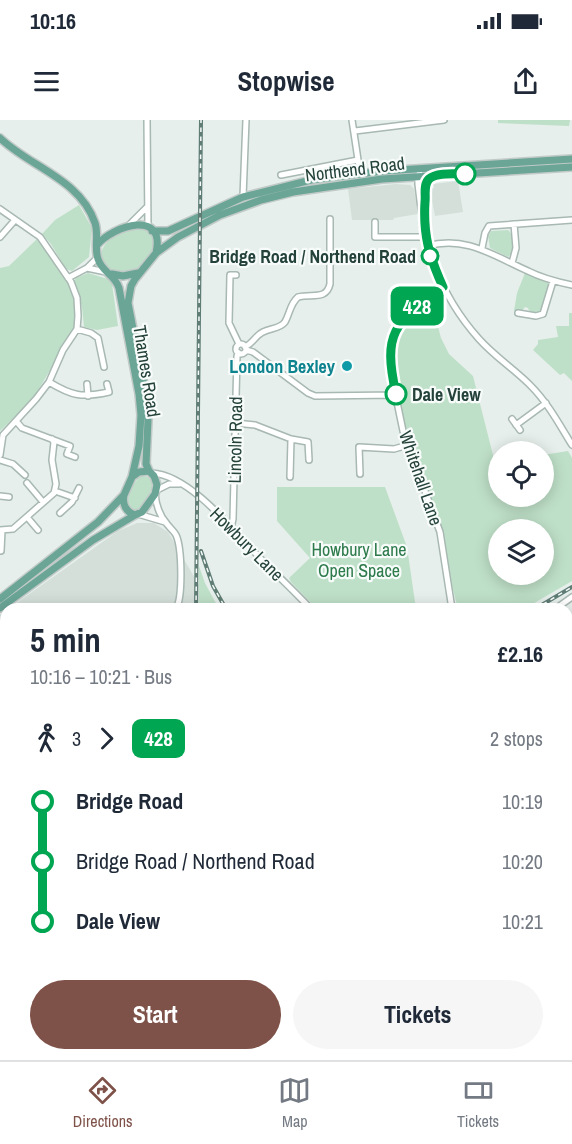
<!DOCTYPE html>
<html lang="en">
<head>
<meta charset="utf-8">
<style>
	:root { --surface:#fff; --page:#f6f6f7; --text:#1f2937; --muted:#747a83; --line:#e0e1e3; --accent:#7f5249 }
	body { margin:0; font-family:"Archivo Narrow",sans-serif; background:var(--page); color:var(--text); height:100vh; display:flex; flex-direction:column; font-size:22px; white-space:nowrap }
	* { box-sizing:border-box; margin:0 }
	p { font-size:20px; color:var(--muted) }
	.icon { flex:none; width:33px; height:33px; fill:none; stroke:currentColor; stroke-width:2; stroke-linecap:round; stroke-linejoin:round }
	.map { position:relative; flex:1; overflow:hidden }
	.details { position:absolute; left:0px; top:483px; width:573px; height:458px; display:flex; flex-direction:column; background:var(--surface); border-radius:18px 18px 0 0; box-shadow:0 3px 15px #0003 }
	.details>* { flex:none }
	.badge { padding:0 12px; border-radius:9px; font-size:21px; line-height:39px }
	.tools { position:absolute; left:488px; top:321px; display:grid; gap:12px }
	.tools a { display:grid; place-items:center; width:66px; height:66px; border-radius:50%; background:var(--surface); box-shadow:0 3px 15px #0003; font-size:30px }
	.map>.badge { position:absolute; translate:-50% -50%; box-shadow:0 0 0 3px #fff }
	.legs { display:flex; align-items:center; gap:9px; height:66px; padding:0 30px; font-size:20px }
	.legs p { margin-inline-start:auto }
	.headline { display:flex; align-items:center; justify-content:space-between; height:102px; padding:0 30px }
	h1 { font-size:33px; font-weight:700; line-height:45px }
	.action { display:flex; gap:12px; margin-top:auto; padding:12px 30px }
	.action a { flex:1; height:69px; border-radius:36px; background:var(--accent); color:#fff; font-size:24px; font-weight:700; line-height:69px; text-align:center }
	.action a+a { background:var(--page); color:var(--text) }
	ul { padding:0 30px; list-style:none }
	li { display:flex; align-items:center; gap:21px; height:60px; font-size:22px }
	li i { display:grid; place-items:center; width:9px; height:100%; margin:0 8px; background:currentColor }
	li i::after { content:''; width:15px; height:15px; margin:-8px; border:4px solid; border-radius:50%; background:var(--surface) }
	li p { margin-inline-start:auto }
	li:first-child i { background:linear-gradient(#0000 50%,currentColor 0) }
	li:last-child i { background:linear-gradient(currentColor 50%,#0000 0) }
	.status { display:flex; justify-content:space-between; align-items:center; height:42px; padding:0 30px; background:var(--surface); direction:ltr }
	.status svg { height:16px; fill:currentColor }
	header { display:flex; justify-content:space-between; align-items:center; height:78px; padding:0 30px; background:var(--surface); font-size:27px; font-weight:700 }
	.menu { display:flex; justify-content:space-around; align-items:center; height:84px; border-top:2px solid var(--line); background:var(--surface); font-size:16px; color:var(--muted) }
	.menu a { display:grid; justify-items:center; gap:3px }
	.menu .active { color:var(--accent) }
	.map>svg:first-child { display:block }
	.built { fill:#d4dfda }
	.green { fill:#bfe0c8; fill-rule:evenodd }
	.water { fill:#8ec9d4 }
	.lines { fill:none; stroke-linecap:round; stroke-linejoin:round }
	.minor-casing { stroke:#a8b8b2; stroke-width:8 }
	.major-casing { stroke:#c2cac8; stroke-width:10 }
	.minor { stroke:#fff; stroke-width:5 }
	.major { stroke:#6aa596; stroke-width:7 }
	.rail-casing { stroke:#5f7d75; stroke-width:4 }
	.rail { stroke:#f7fbf9; stroke-width:1.5; stroke-dasharray:4.5; stroke-linecap:butt }
	.line-1-casing { stroke:#fff; stroke-width:14 }
	.line-1 { stroke:#00a651; stroke-width:9 }
	.stop-1-dot { fill:#fff; stroke:#00a651; stroke-width:3 }
	.culture-dot { fill:#0f9aa8; stroke:#f7fbf9; stroke-width:2 }
	.labels { text-anchor:middle; dominant-baseline:central; stroke-width:4.5; stroke-linejoin:round; paint-order:stroke }
	.street-label { font-size:18px; fill:#24423a; stroke:#f7fbf9 }
	.stop-label { font-size:18px; font-weight:bold; fill:#24423a; stroke:#f7fbf9; text-anchor:end }
	.culture-label { font-size:18px; font-weight:bold; fill:#0d838f; stroke:#f7fbf9; text-anchor:end }
	.park-label { font-size:18px; fill:#2d7a4b; stroke:#f7fbf9 }
</style>
</head>
<body>
<div class="status"><b>10:16</b><svg viewBox="0 0 49 12"><path d="M0 12V9h3v3zM5 12V6h3v6zM10 12V3h3v9zM15 12V0h3v12zM26 1h20v11H26zM47 4h2v5h-2z"/></svg></div>
<header><svg class="icon" aria-label="menu" viewBox="0 0 24 24"><path d="M4 6h16M4 12h16M4 18h16"/></svg>Stopwise<svg class="icon" aria-label="share" viewBox="0 0 24 24"><path d="M12 15V3M7 8l5-5 5 5M5 13v7h14v-7"/></svg></header>
<div class="map">
<svg width="572" height="940" viewBox="0 0 572 940">
	<rect width="100%" height="100%" fill="#e6efeb"/>
	<!-- built -->
	<path class="built" d="M458,61l5,31 -28,4 -5,-27 4,-1 -1,-4z
		M396,64l14,1 4,4 4,25 -24,4 -1,2h-41l-4,-31z
		M137,403h17l14,9 45,77h-205l110,-78z
		M6,490v394l-6,4v-393z"/>
	<!-- green -->
	<path class="green" d="M498,0h72l-1,6 -71,-3z
		M79,85l13,23 -3,29 -17,14 -6,-2 -15,-25 -9,-10 13,-14z
		M136,107l12,4 5,6c6,25 -34,53 -52,22 -2,-18 20,-28 35,-32z
		M508,110c7,6 8,21 0,27l-18,-9 -2,-12 3,-5z
		M37,119l29,39 8,23 2,15 -3,15 -40,68 -33,32v-163l9,-2z
		M88,153l20,6 4,5 6,42 -21,4 -13,-3 -2,-20 -8,-26 2,-3z
		M525,153l25,11 -9,29 -10,1 -3,-6 -3,-1 -4,5 -7,-1 3,-18z
		M427,182l5,2 9,34 8,16 24,22 22,87h3v33h45v-41l25,-4 4,7v123l-48,28h-66l-7,-27 -9,-53 -17,-49 -15,-38 -7,-25 -12,-59 7,-26 9,-13zM498,410h45v44h-45z
		M569,193h3v68l-8,-8 -4,2 -27,-25 5,-6v-4l20,-3 -2,-11h13z
		M141,355l10,3 2,9 -12,22 -7,2 -6,-5c-1,-11 5,-23 13,-31z
		M277,367h108l22,60 9,62h-99l-26,-27 -2,-4 21,-20 -33,-37z
		M199,446l6,17 14,26h-20z
		M572,707v105l-5,1v-105z
		M6,881v53h486l3,6h-495v-54z"/>
	<!-- water -->
	<path class="water" d="M535,935h31l-1,5h-21z"/>
	<g class="lines">
		<!-- minor casing -->
		<g class="minor-casing">
			<path id="minor" d="M147,0l1,107
				M352,0l8,53
				M355,11l89,-11
				M421,48l-3,9v7c6,60 19,108 61,155 15,17 35,30 51,46 18,18 29,39 42,60
				M281,55l77,-15
				M243,77l3,-77
				M0,89l40,28 31,45 6,16 1,18 -1,13 -14,21 -14,32 -13,17 -33,36 -3,20
				M424,92c2,-12 -2,-29 9,-35
				M375,102v15h50
				M129,105l18,-18
				M0,117l15,-17
				M427,126c39,-11 67,10 101,25 14,7 29,11 44,14
				M482,128l3,-15 4,-7 83,-6
				M512,143l4,-15 -2,-24
				M87,148l19,4
				M236,155h-6l-1,48 10,21
				M68,158l19,-10 10,-10
				M443,167l-37,29 -10,16 -6,21 1,20 12,58 37,101 12,77
				M518,193l18,3 7,-2 10,-33
				M77,209l14,4 7,5 6,29
				M236 229a5 5 0 1 1 10 0a5 5 0 1 1-10 0Z
				M245,227c8,-4 11,-12 18,-15 7,-4 17,-3 22,-10 5,-9 5,-18 13,-25 13,-4 28,4 32,-13v-65
				M246,230l7,2 55,41 7,3 81,-1
				M49,262c23,14 33,16 60,10l-2,-8
				M87,264l1,12
				M512,299l8,11
				M16,301l6,7 48,18 -3,8 8,3
				M235,303l20,2 36,14 17,3 1,18
				M516,305l30,-22
				M0,340l13,4 12,11
				M152,353c38,2 82,58 107,84 17,17 35,34 52,52
				M360,354l-1,-27 35,2 14,-4
				M290,357l1,-38
				M27,363l16,19
				M157,370l12,-6h10
				M55,371l20,7
				M155,374c1,11 5,22 12,30 3,4 7,7 9,11 6,13 7,62 0,74
				M0,376l9,1
				M60,393l12,-11 7,-14
				M138,394l27,8
				M27,397l11,13
				M231,408l2,-9 4,-163 2,-3
				M0,410l13,-1 41,-36 2,-9 -4,-24 2,-18 -2,-3
				M1,431l1,-21
				M558,487l14,-10
				M569,520l3,42
				M567,614h5
				M567,667h5
				M0,729l6,8"/>
		</g>
		<!-- major casing -->
		<g class="major-casing">
			<path id="major" d="M0,18c30,29 80,41 95,85 4,12 -1,25 3,36 4,13 17,16 21,29l20,106 2,21 -2,31 -7,31 -8,18 -26,27 -98,77
				M152,111h16l75,-34 68,-17 72,-9 189,-12
				M97,125c17,-20 69,-36 59,8
				M112,154l11,2 15,-3
				M132,357l7,-5 10,-1
				M124,375c-2,9 2,17 11,20
				M0,488l93,-68 42,-25 7,-3 13,-18 2,-9 -3,-9 -5,-5 -3,-7 2,-44 -2,-24 -18,-93 3,-17 4,-7 21,-26 22,-16 42,-22 41,-15 32,-8 89,-13 190,-12"/>
		</g>
		<!-- minor -->
		<use href="#minor" class="minor"/>
		<!-- major -->
		<use href="#major" class="major"/>
		<!-- rail casing -->
		<g class="rail-casing">
			<path id="rail" d="M201,431l12,35 13,23
				M196,489l5,-489
				M535,489l37,-22
				M0,803l6,-3"/>
		</g>
		<!-- rail -->
		<use href="#rail" class="rail"/>
	</g>
	<g class="lines">
		<!-- line-1 casing -->
		<g class="line-1-casing">
			<path id="line-1" d="M396,274c-14,-63 -1,-71 47,-107 -14,-31 -20,-52 -18,-85 1,-7 -2,-17 4,-23 7,-7 27,-5 36,-5"/>
		</g>
		<!-- line-1 -->
		<use href="#line-1" class="line-1"/>
	</g>
	<!-- markers -->
	<g class="stop-1-dot">
		<circle cx="465" cy="54" r="10"/>
		<circle cx="430" cy="136" r="8"/>
		<circle cx="396" cy="274" r="10"/>
	</g>
	<circle class="culture-dot" cx="347" cy="246" r="6"/>
	<g class="labels">
		<!-- street labels -->
		<g class="street-label">
			<text transform="translate(355 49) rotate(-7)">Northend Road</text>
			<text transform="translate(147 251) rotate(81)">Thames Road</text>
			<text transform="translate(235 320) rotate(-89)">Lincoln Road</text>
			<text transform="translate(421 358) rotate(71)">Whitehall Lane</text>
			<text transform="translate(247 424) rotate(45)">Howbury Lane</text>
		</g>
		<!-- stop labels -->
		<g class="stop-label">
			<text x="416" y="136">Bridge Road / Northend Road</text>
			<text x="412" y="274" text-anchor="start">Dale View</text>
		</g>
		<!-- culture labels -->
		<g class="culture-label">
			<text x="335" y="246">London Bexley</text>
		</g>
		<!-- park labels -->
		<g class="park-label">
			<text x="359" y="429">Howbury Lane<tspan x="359" dy="21">Open Space</tspan></text>
		</g>
	</g>
</svg>
<div class="tools">
<a><svg class="icon" aria-label="locate" viewBox="0 0 24 24"><circle cx="12" cy="12" r="6"/><path d="M12 2v4M12 18v4M2 12h4M18 12h4"/></svg></a>
<a><svg class="icon" aria-label="layers" viewBox="0 0 24 24"><path d="M12 4l9 5-9 5-9-5zM3 14l9 5 9-5"/></svg></a>
</div>
<b class="badge" style="left:417px;top:186px;background:#00a651;color:#fff">428</b>
<section class="details">
<div class="headline"><div><h1>5 min</h1><p>10:16 – 10:21 · Bus</p></div><b>£2.16</b></div>
<div class="legs"><svg class="icon" aria-label="walk" viewBox="0 0 24 24"><circle cx="13" cy="4" r="2"/><path d="M13 8l-2 6 4 7M11 14l-3 7M7 12l3-4h3l4 4"/></svg>3<svg class="icon" aria-label="forward" viewBox="0 0 24 24"><path d="M9 5l7 7-7 7"/></svg><b class="badge" style="background:#00a651;color:#fff">428</b><p>2 stops</p></div>
<ul>
<li><i style="color:#00a651"></i><b>Bridge Road</b><p>10:19</p></li>
<li><i style="color:#00a651"></i><span>Bridge Road / Northend Road</span><p>10:20</p></li>
<li><i style="color:#00a651"></i><b>Dale View</b><p>10:21</p></li>
</ul>
<div class="action"><a>Start</a><a>Tickets</a></div>
</section>
</div>
<nav class="menu">
<a class="active"><svg class="icon" aria-label="directions" viewBox="0 0 24 24"><path d="M12 3l9 9-9 9-9-9zM9 14v-3h6M13 9l2 2-2 2"/></svg>Directions</a>
<a><svg class="icon" aria-label="map" viewBox="0 0 24 24"><path d="M3 6l6-2 6 2 6-2v14l-6 2-6-2-6 2zM9 4v14M15 6v14"/></svg>Map</a>
<a><svg class="icon" aria-label="tickets" viewBox="0 0 24 24"><path d="M3 7h18v10H3zM15 7v10"/></svg>Tickets</a>
</nav>
</body>
</html>
